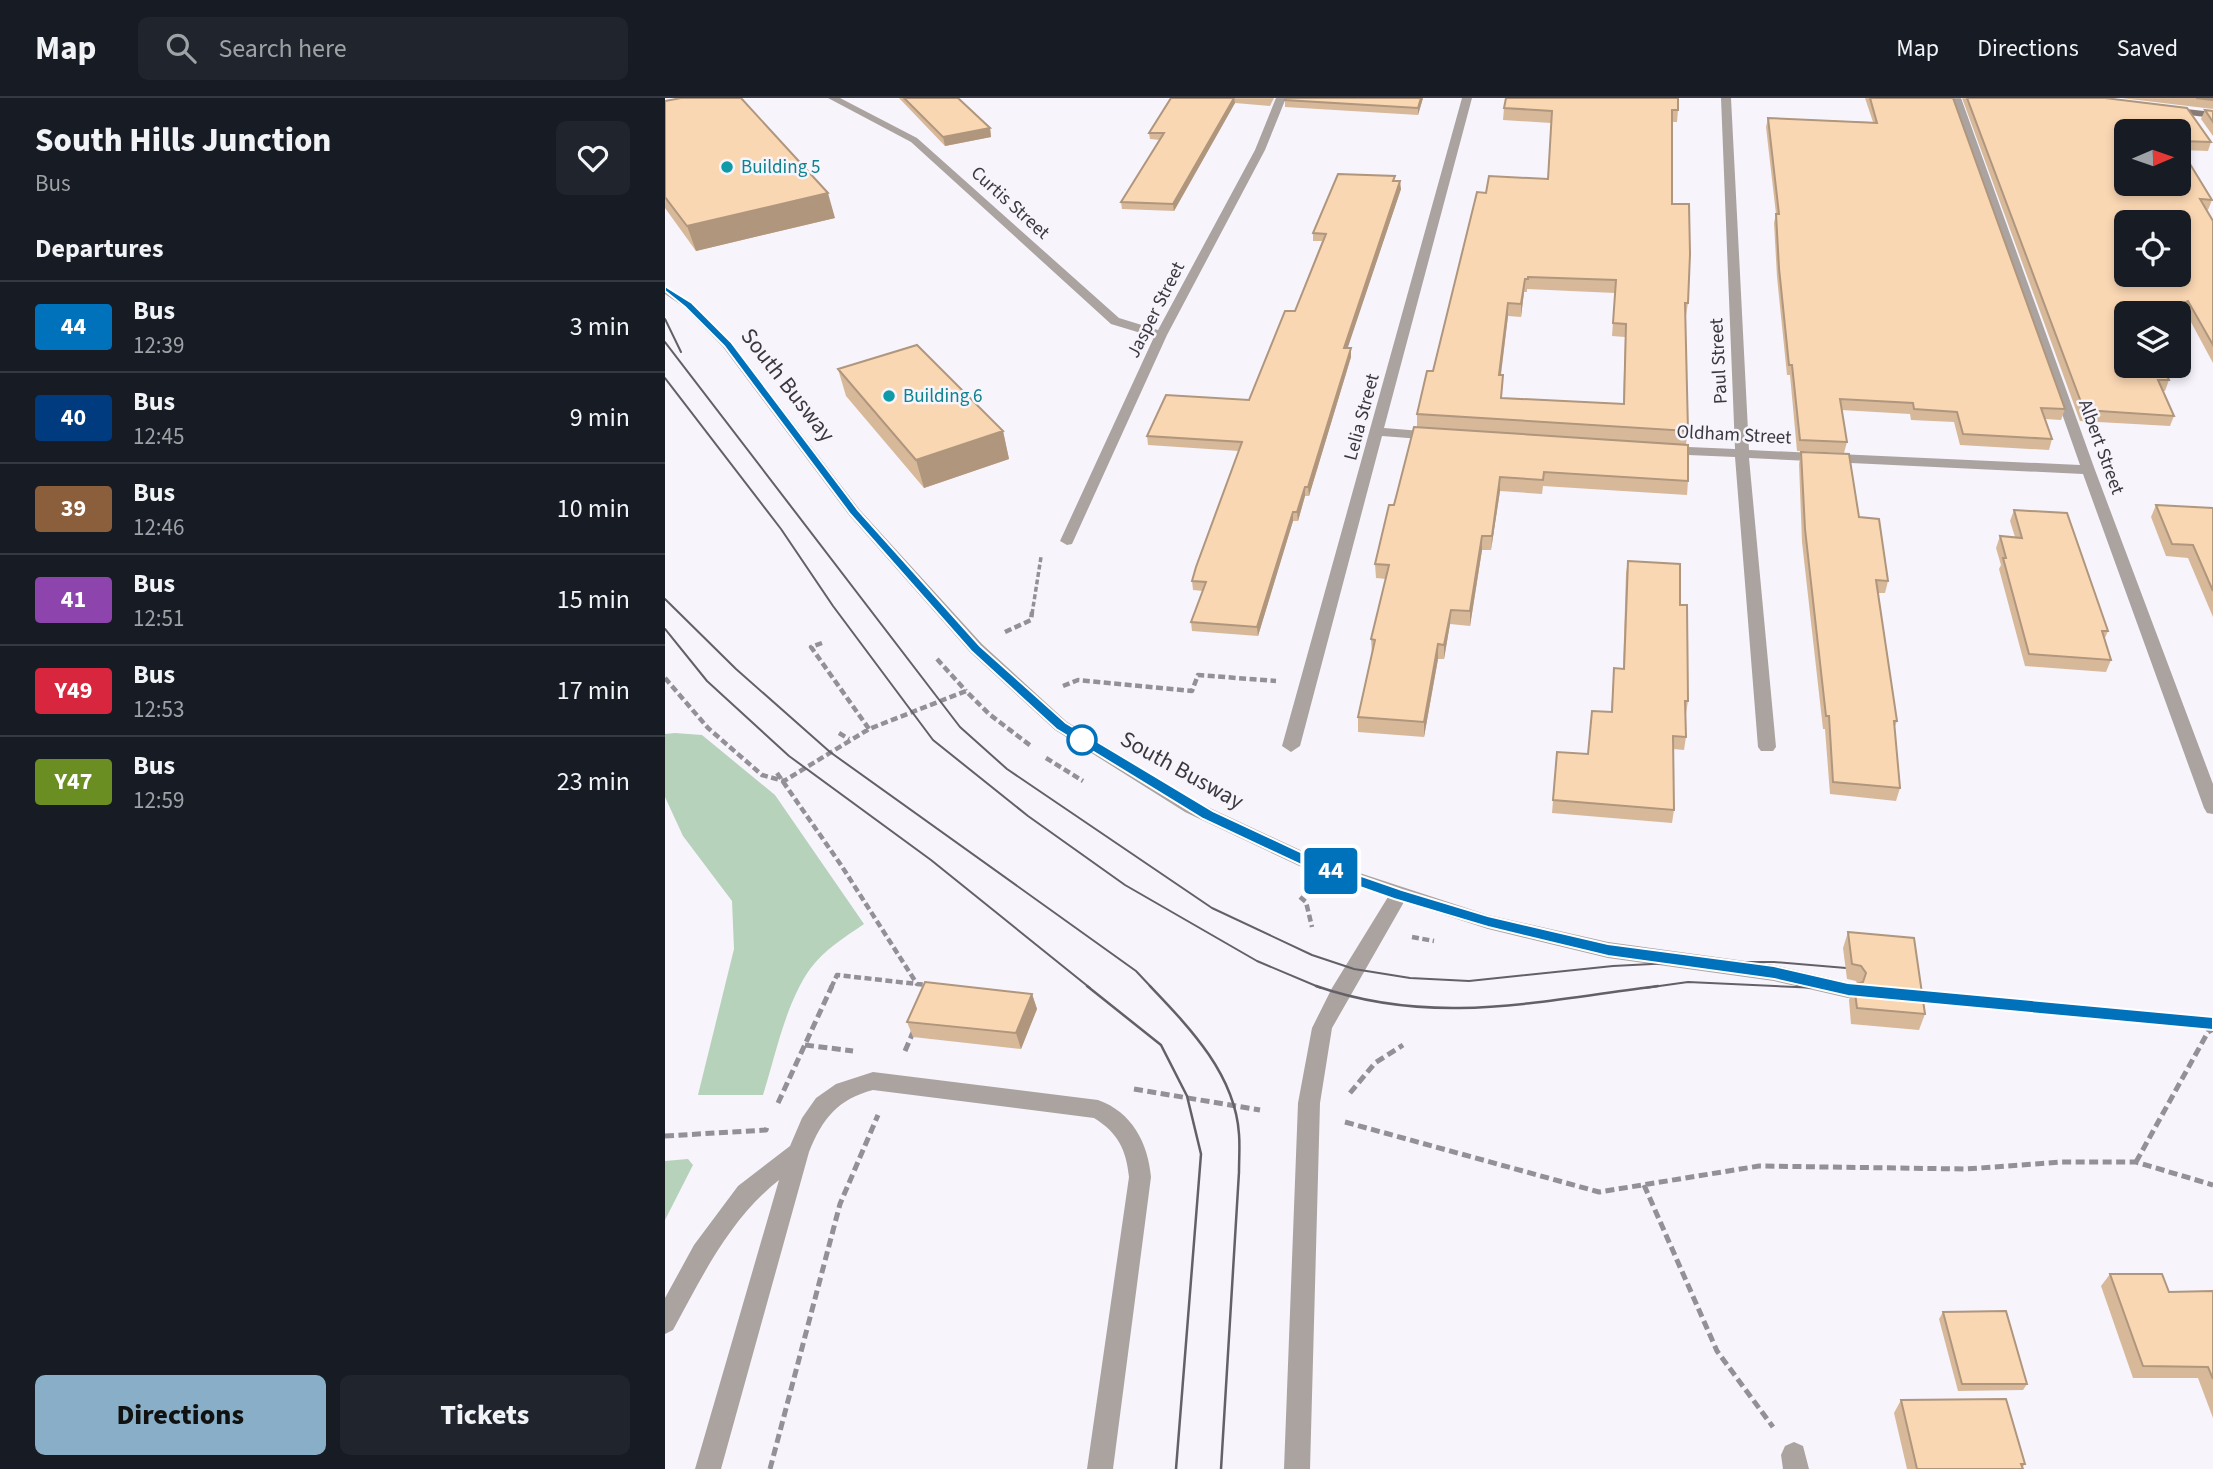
<!DOCTYPE html>
<html lang="en">
<head>
<meta charset="utf-8">
<style>
	:root { --surface:#171b24; --page:#20242c; --text:#f1f3f6; --muted:#9ea1a6; --line:#363941; --accent:#88afc7 }
	body { margin:0; font-family:"Source Sans 3",sans-serif; background:var(--page); color:var(--text); height:100vh; display:flex; flex-direction:column; font-size:26px; white-space:nowrap }
	* { box-sizing:border-box; margin:0 }
	p { font-size:23px; color:var(--muted) }
	.icon { flex:none; width:38px; height:38px; fill:none; stroke:currentColor; stroke-width:2; stroke-linecap:round; stroke-linejoin:round }
	.map { position:relative; flex:1; overflow:hidden }
	.details { display:flex; flex-direction:column; background:var(--surface); width:665px }
	.details>* { flex:none }
	.badge { padding:0 14px; border-radius:5px; font-size:24px; line-height:46px }
	.needle { width:46px; rotate:88deg }
	.tools { position:absolute; left:1449px; top:21px; display:grid; gap:14px }
	.tools a { display:grid; place-items:center; width:77px; height:77px; border-radius:10px; background:var(--surface); box-shadow:0 4px 10px #0003; font-size:35px }
	.map>.badge { position:absolute; translate:-50% -50%; box-shadow:0 0 0 4px #fff }
	h2 { padding:0 35px; font-size:26px; line-height:63px }
	.round { display:grid; place-items:center; flex:none; width:74px; height:74px; border-radius:10px; background:var(--page) }
	.head { display:flex; align-items:center; justify-content:space-between; height:119px; padding:0 35px }
	h1 { font-size:33px; font-weight:800; line-height:52px }
	.action { display:flex; gap:14px; margin-top:auto; padding:14px 35px }
	.action a { flex:1; height:80px; border-radius:10px; background:var(--accent); color:#111; font-size:28px; font-weight:800; line-height:80px; text-align:center }
	.action a+a { background:var(--page); color:var(--text) }
	ul { padding:0; list-style:none }
	li { display:flex; align-items:center; gap:21px; height:91px; padding:0 35px; border-top:2px solid var(--line) }
	li div { flex:1 }
	li b { display:block; font-size:26px }
	li em { font-style:normal }
	li .badge { min-width:77px; font-weight:700; text-align:center }
	header { display:flex; align-items:center; gap:42px; box-sizing:border-box; height:98px; padding:0 35px; background:var(--surface); border-bottom:2px solid var(--line) }
	header strong { font-size:33px }
	nav { display:flex; gap:38px; margin-inline-start:auto; font-size:24px }
	.search { width:490px; height:63px; background:var(--page); display:flex; align-items:center; gap:18px; box-sizing:border-box; padding:0 24px; border-radius:10px; color:var(--muted); font-size:26px }
	main { display:flex; flex:1; min-height:0 }
	.map>svg:first-child { display:block }
	.green { fill:#b6d2ba }
	.lines { fill:none; stroke-linecap:round; stroke-linejoin:round }
	.path-far2 { stroke:#939098; stroke-width:3.5; stroke-dasharray:5 2.5; stroke-linecap:butt }
	.path-far1 { stroke:#939098; stroke-width:4.5; stroke-dasharray:7 3.5; stroke-linecap:butt }
	.path { stroke:#939098; stroke-width:5; stroke-dasharray:9 4.5; stroke-linecap:butt }
	.lane { fill:#aba39f; fill-rule:evenodd }
	.street { fill:#aba39f; fill-rule:evenodd }
	.secondary { fill:#877b75; fill-rule:evenodd }
	.tram-far1 { stroke:#636068; stroke-width:2 }
	.tram { stroke:#636068; stroke-width:2.5 }
	.wall { fill:#d7b99a; fill-rule:evenodd }
	.shaded-wall { fill:#af967d }
	.building { fill:#fad7b3; stroke:#af967d; stroke-width:2; fill-rule:evenodd }
	.line { fill:#0072bc; stroke:#fff; stroke-width:2 }
	.culture-dot { fill:#0f9aa8; stroke:#f7f4fc; stroke-width:2.5 }
	.stop-dot { fill:#fff; stroke:#0072bc; stroke-width:3.5 }
	.labels { text-anchor:middle; dominant-baseline:central; stroke-width:5; stroke-linejoin:round; paint-order:stroke }
	.far-culture-label { font-size:19px; fill:#0d838f; stroke:#f7f4fc; text-anchor:start }
	.far-street-label { font-size:19px; fill:#3b383f; stroke:#f7f4fc }
	.street-label { font-size:23px; fill:#3b383f; stroke:#f7f4fc }
</style>
</head>
<body>
<header>
<strong>Map</strong>
<div class="search"><svg class="icon" aria-label="search" viewBox="0 0 24 24"><circle cx="10" cy="10" r="6"/><path d="M15 15l6 6"/></svg>Search here</div>
<nav><a>Map</a><a>Directions</a><a>Saved</a></nav>
</header>
<main>
<section class="details">
<div class="head"><div><h1>South Hills Junction</h1><p>Bus</p></div><a class="round"><svg class="icon" aria-label="heart" viewBox="0 0 24 24"><path d="M12 20l-8-8c-3-5 5-10 8-4 3-6 11-1 8 4z"/></svg></a></div>
<h2>Departures</h2>
<ul>
<li><span class="badge" style="background:#0072bc;color:#fff">44</span><div><b>Bus</b><p>12:39</p></div><em>3 min</em></li>
<li><span class="badge" style="background:#003b80;color:#fff">40</span><div><b>Bus</b><p>12:45</p></div><em>9 min</em></li>
<li><span class="badge" style="background:#8b5e3c;color:#fff">39</span><div><b>Bus</b><p>12:46</p></div><em>10 min</em></li>
<li><span class="badge" style="background:#8e44ad;color:#fff">41</span><div><b>Bus</b><p>12:51</p></div><em>15 min</em></li>
<li><span class="badge" style="background:#d7263d;color:#fff">Y49</span><div><b>Bus</b><p>12:53</p></div><em>17 min</em></li>
<li><span class="badge" style="background:#6b8e23;color:#fff">Y47</span><div><b>Bus</b><p>12:59</p></div><em>23 min</em></li>
</ul>
<div class="action"><a>Directions</a><a>Tickets</a></div>
</section>
<div class="map">
<svg width="1548" height="1371" viewBox="0 0 1548 1371">
	<rect width="100%" height="100%" fill="#f7f4fc"/>
	<!-- green -->
	<path class="green" d="M10,635l27,2 73,60 89,129c-19,13 -40,26 -54,45 -25,36 -34,85 -47,126h-65l36,-146 -2,-48 -49,-65 -18,-39v-63z
		M23,1061l5,6 -28,55v-59z"/>
	<g class="lines">
		<!-- path-far2 -->
		<path class="path-far2" d="M367,516l9,-57"/>
		<!-- path-far1 -->
		<path class="path-far1" d="M340,534l26,-12 1,-8
			M157,545l-11,4 58,82
			M272,561l29,32
			M0,580l43,50 54,47 22,6 85,-52 97,-38 23,23 42,32
			M398,588l15,-6 114,11 6,-16 78,6
			M174,635l10,6
			M381,660l37,23
			M112,675l64,92 76,119 11,1
			M635,799l6,5 6,25
			M747,839l22,4
			M166,890l6,-13 80,9"/>
		<!-- path -->
		<path class="path" d="M140,947l48,6
			M240,953l9,-21
			M469,991l126,21
			M685,995l25,-30 28,-18
			M113,1005l54,-117
			M680,1024l254,70 160,-26 207,3 96,-7h74l77,23
			M0,1038l101,-6 1,-3
			M1471,1064l72,-130 5,-3
			M979,1087l73,166 56,76
			M105,1371l70,-265 38,-89"/>
		<!-- lane -->
		<path class="lane" d="M0,188l27,17 39,38 128,168 123,135 85,78 130,80 129,60 162,53 120,27 166,23 81,19 3,6 -3,6 -7,2 -74,-17 -166,-23 -120,-29 -84,-27 -72,126 -12,75 -10,366h-26l14,-366 14,-75 20,-40 56,-91 -76,-25 -127,-60 -130,-82 -85,-78 -121,-137 -126,-168 -39,-40 -19,-13z
			M208,974l225,28c34,12 50,43 53,77l-38,292h-26l42,-292c-3,-28 -11,-44 -35,-59l-221,-28c-35,9 -51,29 -64,62l-88,317h-26l84,-289c-50,40 -76,95 -106,150l-8,4v-36l29,-53 44,-59 52,-40 12,-28 14,-20 20,-14z"/>
		<!-- street -->
		<path class="street" d="M163,0h12l77,40 202,180 39,12 97,-180 21,-52h10l-21,52 -98,185 -95,209 -5,1 -7,-4 94,-204 -43,-13 -200,-182z
			M797,0h10l-88,330 50,4 7,4 -7,4 -52,-4 -82,310 -9,6 -9,-6z
			M1056,0h10l18,352 331,15 -129,-367h10l134,372 118,314v30l-6,-1 -3,-5 -121,-334 -334,-16 27,289 -3,4h-12l-3,-4 -23,-290 -70,-3 -7,-4 7,-4 70,3z
			M1129,1344l9,4 6,23h-26l-2,-14 4,-9z"/>
		<!-- secondary -->
		<path class="secondary" d="M1503,9l45,5v6l-48,-6 -2,-2z"/>
		<!-- tram-far1 -->
		<path class="tram-far1" d="M0,221l16,33
			M0,244l295,385 47,42 205,139 100,47 42,14 56,9 59,3 144,-15 78,-4h83l72,6
			M0,280l116,151 52,77 100,134 95,76 97,69 132,76 64,27
			M0,501l71,70 94,83 306,219 16,17
			M0,531l42,52 82,75 142,104 159,128
			M980,890l43,-6 130,6"/>
		<!-- tram -->
		<path class="tram" d="M422,888l74,59 26,51 14,58 -25,315
			M485,888c39,41 85,88 89,148 1,12 0,25 0,38l-18,297
			M651,888c118,41 222,15 342,0
			M1132,888l51,4"/>
	</g>
	<!-- wall -->
	<path class="wall" d="M234,0h59l32,30 1,9 -46,9z
		M506,0h103l-4,8 -35,-3 -61,108 -52,-2 -1,-7 39,-62 -10,-1 -1,-6z
		M758,0l-5,17 -133,-8v-7z
		M1200,0h88l112,311 -4,11 -16,-1 7,20 -3,11 -89,-5 -6,-23 -43,-2 -1,-6 -69,-4 6,32 -3,11 -47,-2 -7,-76h-3l-10,-98 -3,-54 2,-9 -10,-87 2,-9 105,4z
		M1297,0h143l106,44 -3,9 -27,-1 31,50 -4,10 -2,-1 7,12v142l-28,-52 -59,2 43,67 -4,11h-2l11,25 -4,10 -90,-5zM1461,33h53v53z
		M1456,0h92v11z
		M0,3l170,117 -139,33 -31,-43z
		M839,10l174,2 -1,12h-5v82l16,99 -2,13h-1l3,115 -2,13 2,37 -1,14 -144,-9 -1,8 -42,-3 -9,59h-9l-12,76 -20,-2 -6,35h-6l-14,78 -66,-5v-15l14,-63 -1,-15 15,-60 -10,-1 -1,-14 42,-137v-13l16,-43 53,-178 62,-14 3,-56 -48,-3zM862,191l88,4 -3,43 13,1 -2,67 -121,-6 -1,-23 7,-59 13,1 3,-25h3z
		M1540,12l8,1v25l-12,-17z
		M730,83l6,8 -54,159 4,9 -42,139h-4l-7,25h-5l-35,115 -66,-5 -1,-9 12,-31 -10,-1 -1,-9 47,-130 -91,-6 -1,-9 102,-36 46,-89 27,-70h-9v-8z
		M173,271l165,62 6,28 -85,29 -78,-92z
		M1136,354l58,65 29,64 -3,12h-7l19,128 -3,8 6,59 -4,13 -66,-7 -5,-65h-2l-21,-187 -3,-78z
		M1491,407l57,3v109l-25,-59 -22,-2 -15,-39z
		M1349,412l94,121 -4,9 7,20 -5,12 -81,-6 -26,-97 2,-4 -5,-17 4,-12 15,1 -5,-16z
		M963,463l52,44 8,96 -2,13h-1l1,23 -2,13 -11,-1 1,61 -2,13 -120,-10 5,-61 31,2 23,-42 3,-44 9,1 3,-96z
		M1183,834l77,82 -6,16 -68,-6 -2,-24 5,-15 3,-1 -1,-3 -9,-2 -4,-31z
		M367,896l5,15 -16,40 -108,-12 -6,-15z
		M1445,1176l59,18 44,-1v127l-15,-40h-65l-32,-92z
		M1278,1214l84,72 -4,6 -65,1 -19,-72z
		M1236,1302l124,64 -3,4 1,1h-116l-13,-56z"/>
	<!-- shaded-wall -->
	<path class="shaded-wall" d="M569,0l1,5 -61,108 -1,-7z
		M756,0h2l-5,17v-7z
		M325,30l1,9 -46,9 -2,-9z
		M735,83l1,8 -56,167 -1,-8z
		M163,95l7,25 -139,33 -9,-25z
		M860,181l-1,13 -3,25v-13z
		M1523,203l-3,10 -6,3 -16,-1z
		M843,205v13l-9,72v-13z
		M686,250v9l-42,139 -1,-9z
		M338,333l6,28 -85,29 -8,-28z
		M835,379v14l-9,59 1,-14z
		M640,389v9l-7,25 -1,-9z
		M628,414v9l-35,115 -1,-9z
		M817,438v14l-12,76v-15z
		M786,512l-1,14 -6,35v-14z
		M773,546v15l-14,78v-15z
		M367,896l5,15 -16,40 -5,-16z"/>
	<!-- building -->
	<path class="building" d="M16,0h60l87,95 -141,33 -22,-29v-96z
		M239,0h54l32,30 -47,9z
		M506,0h63l-61,106 -52,-2 43,-69h-15z
		M621,0h135l-3,10 -133,-8z
		M841,0h172v12h-6v94h17l1,50 -2,49h-3l3,128 -271,-17 10,-43h6l44,-179 9,1 3,-17 59,3 4,-68 -48,-3zM863,179l88,3 -3,43 13,1 -2,80 -123,-6 2,-23h-4l9,-72 13,1 4,-25h3z
		M1205,0h83l112,311 -24,-1 11,31 -89,-5 -6,-22 -43,-3 -1,-6 -73,-4 7,43 -47,-2 -8,-75h-3l-10,-97 -3,-54h3l-11,-96 109,5z
		M1302,0h138l82,10 24,34 -32,-1v-10h-53v53h53v-38l33,54 -12,-1 13,22v124l-25,-44 -25,12h-37v53h37l6,14h-11l16,36 -90,-6zM1461,124h53v53h-53z
		M1531,0h17v2z
		M1540,12l8,1v11z
		M673,76l57,2 -2,5h7l-56,167h7l-43,139h-3l-8,25h-4l-36,115 -66,-5 15,-40 -14,-1 4,-14 46,-125 -95,-6 19,-41 83,5 36,-89h10l31,-77 -13,-1z
		M252,247l86,86 -87,29 -78,-91z
		M749,329l274,18v36l-144,-9 -1,8 -43,-3 -8,59h-10l-12,75 -19,-1 -7,35 -6,-1 -14,78 -66,-5 17,-77 -4,-1 18,-74 -14,-1 14,-59h5z
		M1136,354l48,2 10,63 20,2 9,62 -12,-1 21,141h-3l6,67 -67,-6 -4,-66h-3l-21,-187z
		M1491,407l57,3v83l-20,-46 -21,-1z
		M1349,412l53,3 41,118h-6l9,29 -82,-6 -26,-96h3l-6,-22 22,2z
		M963,463l52,3v41h7l1,96h-3l1,36 -13,-1 1,74 -121,-10 4,-48 31,2 4,-43 20,1 2,-44 10,1z
		M1183,834l66,6 11,76 -68,-6 -3,-23 9,-3 3,-9 -5,-7 -9,-2z
		M260,884l107,12 -16,39 -109,-11z
		M1445,1176h52l7,18 44,-1v88l-5,-12 -65,-1z
		M1341,1213l21,73h-65l-19,-72z
		M1341,1301l19,65h-4l2,5h-106l-16,-69z"/>
	<!-- line -->
	<path class="line" d="M0,188l27,17 39,39 127,168 122,136 86,77 147,88 111,52 78,27 86,26 120,28 166,22 74,17 365,34v13l-365,-34 -74,-17 -166,-23 -120,-29 -94,-28 -80,-28 -111,-52 -147,-90 -85,-78 -121,-137 -126,-168 -39,-39 -20,-16z"/>
	<!-- markers -->
	<g class="culture-dot">
		<circle cx="62" cy="69" r="7"/>
		<circle cx="224" cy="298" r="7"/>
	</g>
	<circle class="stop-dot" cx="417" cy="642" r="14"/>
	<g class="labels">
		<!-- far-culture labels -->
		<g class="far-culture-label">
			<text x="76" y="69">Building 5</text>
			<text x="238" y="298">Building 6</text>
		</g>
		<!-- far-street labels -->
		<g class="far-street-label">
			<text transform="translate(345 105) rotate(42)">Curtis Street</text>
			<text transform="translate(491 212) rotate(-63)">Jasper Street</text>
			<text transform="translate(1054 263) rotate(-93)">Paul Street</text>
			<text transform="translate(697 319) rotate(-75)">Lelia Street</text>
			<text transform="translate(1069 337) rotate(3)">Oldham Street</text>
			<text transform="translate(1436 349) rotate(70)">Albert Street</text>
		</g>
		<!-- street labels -->
		<g class="street-label">
			<text transform="translate(123 287) rotate(52)">South Busway</text>
			<text transform="translate(517 672) rotate(29)">South Busway</text>
		</g>
	</g>
</svg>
<div class="tools">
<a><svg class="needle" viewBox="-14 -14 28 28"><path d="M0-13l5 13h-10z" fill="#e53935"/><path d="M0 13l5-13h-10z" fill="#9ea1a6"/></svg></a>
<a><svg class="icon" aria-label="locate" viewBox="0 0 24 24"><circle cx="12" cy="12" r="6"/><path d="M12 2v4M12 18v4M2 12h4M18 12h4"/></svg></a>
<a><svg class="icon" aria-label="layers" viewBox="0 0 24 24"><path d="M12 4l9 5-9 5-9-5zM3 14l9 5 9-5"/></svg></a>
</div>
<b class="badge" style="left:666px;top:773px;background:#0072bc;color:#fff">44</b>
</div>
</main>
</body>
</html>
